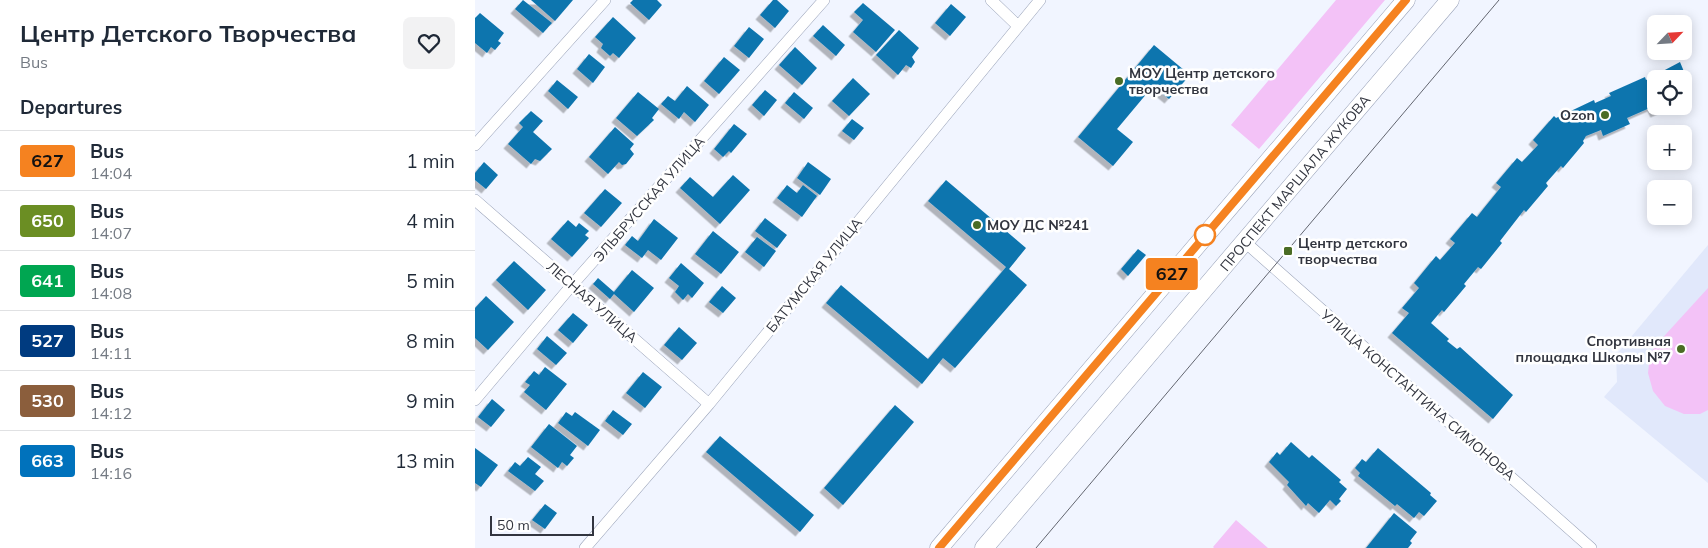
<!DOCTYPE html>
<html lang="en">
<head>
<meta charset="utf-8">
<style>
	:root { --surface:#fff; --page:#f2f2f3; --text:#1f2937; --muted:#747a83; --line:#e0e1e3 }
	body { margin:0; font-family:Mulish,sans-serif; background:var(--page); color:var(--text); height:100vh; display:flex; flex-direction:column; font-size:19px; white-space:nowrap }
	* { box-sizing:border-box; margin:0 }
	p { font-size:16px; color:var(--muted) }
	.icon { flex:none; width:28px; height:28px; fill:none; stroke:currentColor; stroke-width:2; stroke-linecap:round; stroke-linejoin:round }
	.map { position:relative; flex:1; overflow:hidden }
	.details { display:flex; flex-direction:column; background:var(--surface); width:475px }
	.details>* { flex:none }
	.badge { padding:0 10px; border-radius:4px; font-size:18px; line-height:32px }
	.needle { width:32px; rotate:65deg }
	.controls { position:absolute; left:1172px; top:15px; display:grid; gap:10px }
	.controls a { display:grid; place-items:center; width:45px; height:45px; border-radius:8px; background:var(--surface); box-shadow:0 2px 12px #0003; font-size:25px }
	.scale { position:absolute; left:15px; bottom:12px; width:104px; box-sizing:border-box; padding-left:5px; border:2px solid #32353f; border-top:0; font-size:14px; line-height:18px; white-space:nowrap; color:#32353f; -webkit-text-stroke:4px #fff; paint-order:stroke }
	.map>.badge { position:absolute; translate:-50% -50%; box-shadow:0 0 0 2px #fff }
	h2 { padding:0 20px; font-size:19px; line-height:45px }
	.round { display:grid; place-items:center; flex:none; width:52px; height:52px; border-radius:8px; background:var(--page) }
	.headline { display:flex; align-items:center; justify-content:space-between; height:85px; padding:0 20px }
	h1 { font-size:24px; font-weight:700; line-height:38px }
	ul { padding:0; list-style:none }
	li { display:flex; align-items:center; gap:15px; height:60px; padding:0 20px; border-top:1px solid var(--line) }
	li div { flex:1 }
	li b { display:block; font-size:19px }
	li em { font-style:normal }
	li .badge { min-width:55px; font-weight:700; text-align:center }
	main { display:flex; flex:1; min-height:0 }
	.map>svg:first-child { display:block }
	.built { fill:#e1e8fb }
	.green { fill:#f3c2f7 }
	.building { fill:#0d75ae; filter:url(#shadow) }
	.lines { fill:none; stroke-linecap:round; stroke-linejoin:round }
	.minor-casing { stroke:#99a2b8; stroke-width:12 }
	.trunk-casing { stroke:#99a2b8; stroke-width:19 }
	.minor { stroke:#fff; stroke-width:11 }
	.trunk { stroke:#fff; stroke-width:18 }
	.tram { stroke:#636670; stroke-width:1 }
	.line-casing { stroke:#fff; stroke-width:11 }
	.line { stroke:#f58220; stroke-width:8 }
	.poi-dot { fill:#4a6c25; stroke:#fff; stroke-width:2 }
	.stop-dot { fill:#fff; stroke:#f58220; stroke-width:2.5 }
	.labels { text-anchor:middle; dominant-baseline:central; stroke-width:5; stroke-linejoin:round; paint-order:stroke }
	.poi-label { font-size:14px; font-weight:bold; fill:#32353f; stroke:#fff; text-anchor:start }
	.street-label { font-size:14px; fill:#32353f; stroke:#fff }
</style>
</head>
<body>
<main>
<section class="details">
<div class="headline"><div><h1>Центр Детского Творчества</h1><p>Bus</p></div><a class="round"><svg class="icon" aria-label="heart" viewBox="0 0 24 24"><path d="M12 20l-8-8c-3-5 5-10 8-4 3-6 11-1 8 4z"/></svg></a></div>
<h2>Departures</h2>
<ul>
<li><span class="badge" style="background:#f58220;color:#111">627</span><div><b>Bus</b><p>14:04</p></div><em>1 min</em></li>
<li><span class="badge" style="background:#6b8e23;color:#fff">650</span><div><b>Bus</b><p>14:07</p></div><em>4 min</em></li>
<li><span class="badge" style="background:#00a651;color:#fff">641</span><div><b>Bus</b><p>14:08</p></div><em>5 min</em></li>
<li><span class="badge" style="background:#003b80;color:#fff">527</span><div><b>Bus</b><p>14:11</p></div><em>8 min</em></li>
<li><span class="badge" style="background:#8b5e3c;color:#fff">530</span><div><b>Bus</b><p>14:12</p></div><em>9 min</em></li>
<li><span class="badge" style="background:#0072bc;color:#fff">663</span><div><b>Bus</b><p>14:16</p></div><em>13 min</em></li>
</ul>
</section>
<div class="map">
<svg width="1233" height="548" viewBox="0 0 1233 548">
	<defs>
		<filter id="shadow"><feDropShadow dx="-4.5" dy="4.5" stdDeviation="0" flood-color="#0004"/></filter>
	</defs>
	<rect width="100%" height="100%" fill="#f1f5ff"/>
	<!-- built -->
	<path class="built" d="M1233,245v238l-104,-86 13,-15 -1,-27z"/>
	<!-- green -->
	<path class="green" d="M861,0h49l-126,149 -28,-24z
		M1233,288v122l-8,4h-16l-19,-8 -12,-15 -5,-18 2,-19 6,-9z
		M761,520l32,28h-54l-1,-1z"/>
	<!-- building -->
	<path class="building" d="M48,0l29,23 -9,10 -28,-24z
		M56,0h42l-18,21z
		M158,0h24l5,5 -13,15 -19,-17z
		M298,0h4l12,11 -14,17 -15,-13z
		M388,3l32,27 -19,22 -23,-20 10,-12 -9,-8z
		M476,4l15,13 -16,19 -15,-13z
		M5,13l24,20 -6,8 3,2 -6,7 -4,-3 -4,6 -12,-10v-25z
		M138,17l23,21 -17,20 -6,-5 -3,3 -9,-8 2,-4 -8,-7z
		M348,25l22,20 -9,11 -23,-20z
		M274,27l15,12 -15,19 -15,-12z
		M424,30l20,18 -7,9 3,5 -4,6 -5,-3 -8,10 -22,-20z
		M679,45l36,30 -21,24 -16,-13 -36,43 16,13 -20,24 -35,-29z
		M320,47l22,21 -15,17 -23,-20z
		M114,54l16,13 -12,16 -16,-14z
		M249,57l16,13 -21,24 -15,-13z
		M1205,62l12,29 -8,3v-15h-28v27h15l-16,7 -3,-6 -25,11 3,6 -27,12 -2,-6 -15,6 -3,5 1,2 -21,25 -2,-2 -15,17 2,3 -22,26 -2,-2 -24,31 2,2 -21,26 -3,-2 -14,17 2,2 -22,26 -2,-2 -11,13 18,16 -2,2 10,8 3,-2 53,48 -20,24 -101,-86 17,-20 -7,-5 17,-20 -5,-5 22,-27 4,4 15,-17 -5,-4 22,-26 5,4 7,-9 17,-21 -5,-4 21,-25 5,4 16,-17 -5,-5 21,-24 2,2 38,-18 1,3 16,-7 -2,-3 36,-16 1,3z
		M378,78l17,16 -21,22 -17,-15z
		M82,80l21,17 -10,12 -20,-18z
		M212,86l22,19 -14,17 -11,-10 -5,7 -18,-15 7,-8 7,5z
		M290,90l12,10 -13,16 -12,-11z
		M163,92l21,17 -7,9 2,2 -17,16 -21,-18z
		M319,92l19,16 -9,11 -19,-16z
		M56,111l12,10 -10,11 19,17 -12,12 -5,-2 -4,5 -23,-20 15,-17 -4,-4z
		M377,119l12,9 -10,12 -12,-9z
		M259,124l13,10 -16,19 -2,-2 -6,6 -9,-8z
		M140,127l19,17 -4,5 4,5 -8,10 -4,1 -3,-3 -11,12 -19,-17z
		M9,162l14,13 -12,14 -11,-9v-7z
		M333,162l23,17 -11,16 -23,-17z
		M258,175l17,15 -30,34 -40,-36 10,-11 23,20z
		M471,180l80,68 -17,21 18,16 -72,83 -12,-10 -21,26 -96,-81 15,-18 87,74 78,-92 -78,-66z
		M312,185l10,8 6,-8 14,11 -15,21 -25,-19z
		M130,189l17,14 -21,24 -17,-14z
		M290,218l22,17 -10,13 -22,-17z
		M179,219l24,19 -17,22 -13,-10 -6,8 -17,-13 7,-9 6,5z
		M93,220l8,7 3,-4 10,8 -4,4 4,3 -17,19 -21,-18z
		M238,231l26,21 -18,22 -26,-20z
		M282,237l19,14 -12,16 -19,-15z
		M663,249l8,6 -18,21 -7,-7z
		M39,261l32,29 -18,20 -32,-30z
		M206,263l23,20 -12,15 -4,-4 -5,6 -8,-8 4,-6 -10,-8z
		M157,270l22,18 -20,24 -20,-18 -4,5 -17,-15 5,-6 16,14z
		M247,286l14,12 -13,15 -14,-11z
		M11,296l28,26 -26,28 -13,-12v-30z
		M98,313l15,12 -15,18 -15,-13z
		M204,327l18,16 -15,17 -18,-15z
		M72,336l20,17 -11,12 -19,-16z
		M70,367l22,17 -21,26 -22,-18 6,-7 -5,-3 9,-11 5,4z
		M168,372l19,15 -17,21 -19,-15z
		M17,399l13,11 -14,17 -13,-10z
		M420,405l19,17 -71,83 -19,-17z
		M138,410l19,14 -9,11 -18,-14z
		M91,412l6,4 3,-4 25,18 -12,16 -30,-23z
		M74,424l28,22 -7,9 4,3 -7,8 -5,-4 -4,6 -27,-21z
		M245,436l94,79 -14,17 -94,-80z
		M816,442l18,16 3,-3 29,25 -2,2 8,7 -8,10 2,2 -5,5 -6,-6 -11,13 -11,-10 -2,3 -19,-21 2,-3 -20,-20 8,-10 3,3z
		M0,448l23,17 -17,22 -6,-4z
		M903,448l53,45 -1,2 7,6 -13,15 -5,-4 -5,6 -17,-14 -2,2 -37,-30 2,-3 -5,-5 7,-9 4,3z
		M53,457l13,10 -6,7 9,7 -9,10 -27,-20 7,-9 5,4z
		M70,504l12,9 -12,16 -13,-9z
		M919,513l23,19 -7,9 2,2 -4,5h-42z"/>
	<g class="lines">
		<!-- minor casing -->
		<g class="minor-casing">
			<path id="minor" d="M516,0l27,26
				M0,145l130,-145
				M0,200l234,204
				M770,242l346,306
				M0,400l97,-115 252,-285
				M110,548l124,-144 331,-404"/>
		</g>
		<!-- trunk casing -->
		<g class="trunk-casing">
			<path id="trunk" d="M464,548l467,-548
				M509,548l466,-548"/>
		</g>
		<!-- minor -->
		<use href="#minor" class="minor"/>
		<!-- trunk -->
		<use href="#trunk" class="trunk"/>
		<!-- tram -->
		<path class="tram" d="M561,548l463,-548"/>
	</g>
	<g class="lines">
		<!-- line casing -->
		<g class="line-casing">
			<path id="line" d="M464,548l467,-548"/>
		</g>
		<!-- line -->
		<use href="#line" class="line"/>
	</g>
	<!-- markers -->
	<g class="poi-dot">
		<circle cx="644" cy="81" r="5"/>
		<circle cx="1130" cy="115" r="5"/>
		<circle cx="502" cy="225" r="5"/>
		<rect x="808" y="246" width="10" height="10" rx="2.5"/>
		<circle cx="1206" cy="349" r="5"/>
	</g>
	<circle class="stop-dot" cx="730" cy="235" r="10"/>
	<g class="labels">
		<!-- poi labels -->
		<g class="poi-label">
			<text x="654" y="73">МОУ Центр детского<tspan x="654" dy="16">творчества</tspan></text>
			<text x="1120" y="115" text-anchor="end">Ozon</text>
			<text x="512" y="225">МОУ ДС №241</text>
			<text x="823" y="243">Центр детского<tspan x="823" dy="16">творчества</tspan></text>
			<text x="1196" y="341" text-anchor="end">Спортивная<tspan x="1196" dy="16">площадка Школы №7</tspan></text>
		</g>
		<!-- street labels -->
		<g class="street-label">
			<text transform="translate(820 183) rotate(-50)">ПРОСПЕКТ МАРШАЛА ЖУКОВА</text>
			<text transform="translate(174 199) rotate(-49)">ЭЛЬБРУССКАЯ УЛИЦА</text>
			<text transform="translate(339 275) rotate(-51)">БАТУМСКАЯ УЛИЦА</text>
			<text transform="translate(117 302) rotate(41)">ЛЕСНАЯ УЛИЦА</text>
			<text transform="translate(943 395) rotate(41)">УЛИЦА КОНСТАНТИНА СИМОНОВА</text>
		</g>
	</g>
</svg>
<div class="controls">
<a><svg class="needle" viewBox="-14 -14 28 28"><path d="M0-13l5 13h-10z" fill="#e53935"/><path d="M0 13l5-13h-10z" fill="#747a83"/></svg></a>
<a><svg class="icon" aria-label="locate" viewBox="0 0 24 24"><circle cx="12" cy="12" r="6"/><path d="M12 2v4M12 18v4M2 12h4M18 12h4"/></svg></a>
<a>+</a>
<a>−</a>
</div>
<div class="scale">50 m</div>
<b class="badge" style="left:697px;top:274px;background:#f58220;color:#111">627</b>
</div>
</main>
</body>
</html>
